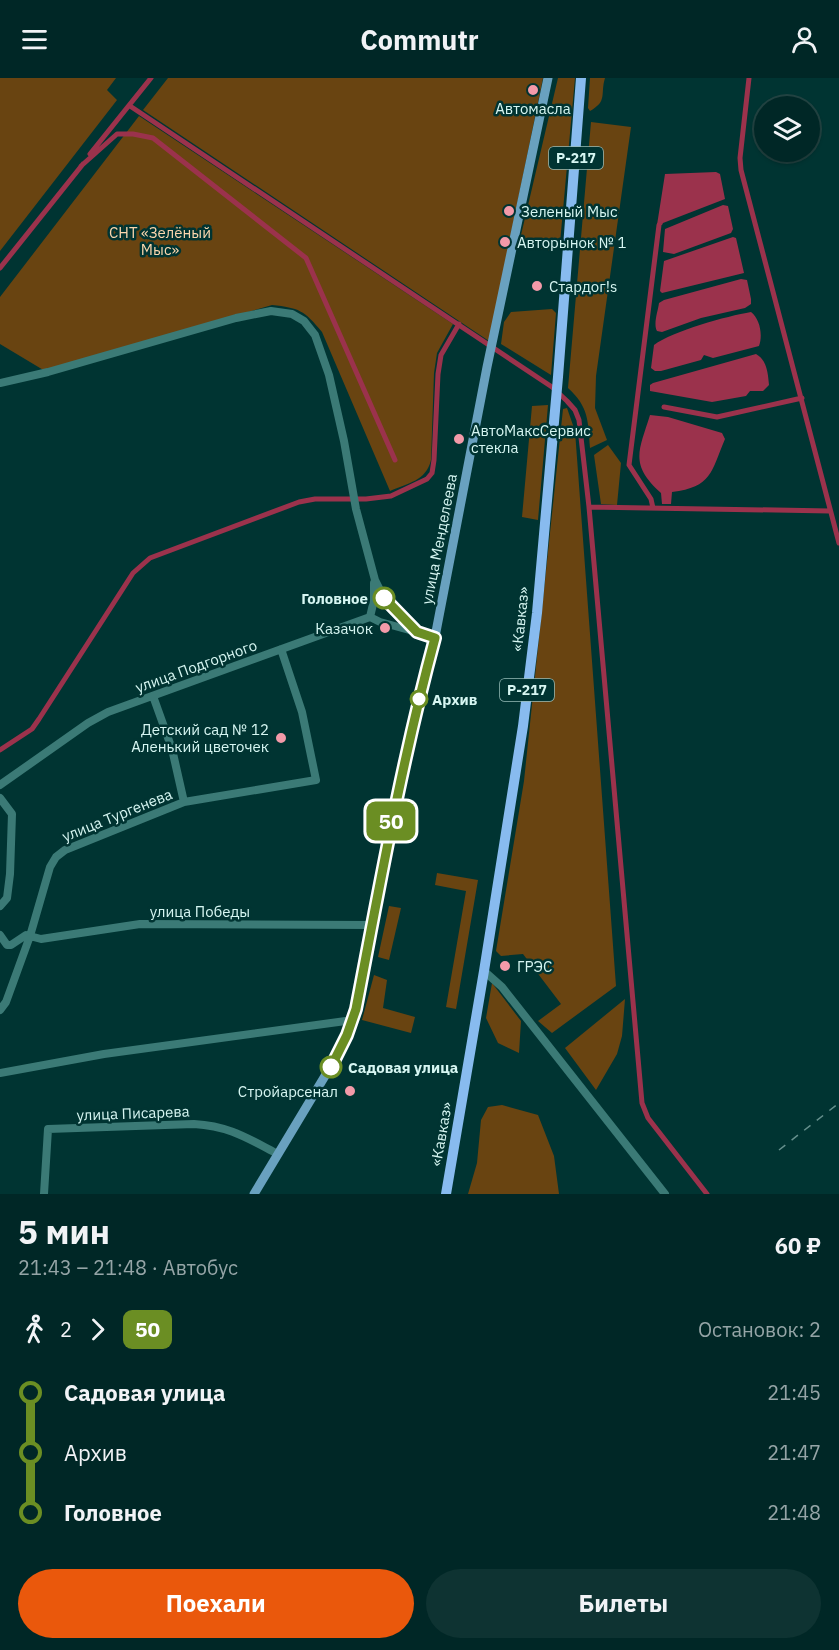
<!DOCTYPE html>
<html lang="ru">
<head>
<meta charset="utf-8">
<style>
	:root { --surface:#002726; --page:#0e3332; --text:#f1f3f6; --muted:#95a5a7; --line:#224443; --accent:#ea580c }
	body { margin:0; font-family:"IBM Plex Sans",sans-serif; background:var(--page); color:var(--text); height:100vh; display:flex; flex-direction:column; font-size:22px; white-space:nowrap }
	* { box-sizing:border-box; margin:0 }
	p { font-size:20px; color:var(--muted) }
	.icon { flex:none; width:33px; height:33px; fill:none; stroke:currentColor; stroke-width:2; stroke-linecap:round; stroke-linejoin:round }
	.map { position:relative; height:1116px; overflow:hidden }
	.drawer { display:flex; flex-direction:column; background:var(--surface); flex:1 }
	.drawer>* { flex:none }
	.badge { padding:0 12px; border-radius:9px; font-size:21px; line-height:39px }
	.controls { position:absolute; left:754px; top:18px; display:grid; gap:12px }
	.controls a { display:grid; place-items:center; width:66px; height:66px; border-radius:50%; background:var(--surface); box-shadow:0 2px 4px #0004,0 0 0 2px var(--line); font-size:30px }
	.map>.badge { position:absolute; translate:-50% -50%; box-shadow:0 0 0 3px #fff }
	.legs { display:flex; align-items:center; gap:9px; height:66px; padding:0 18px; font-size:20px }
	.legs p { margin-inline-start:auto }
	.headline { display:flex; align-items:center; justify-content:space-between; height:102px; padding:0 18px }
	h1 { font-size:33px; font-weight:700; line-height:45px }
	.cta { display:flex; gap:12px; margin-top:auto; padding:12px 18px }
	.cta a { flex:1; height:69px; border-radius:36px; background:var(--accent); color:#fff; font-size:24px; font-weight:700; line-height:69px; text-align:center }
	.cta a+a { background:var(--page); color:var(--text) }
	ul { padding:0 18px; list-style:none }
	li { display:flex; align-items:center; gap:21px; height:60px; font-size:22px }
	li i { display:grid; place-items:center; width:9px; height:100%; margin:0 8px; background:currentColor }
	li i::after { content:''; width:15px; height:15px; margin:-8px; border:4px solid; border-radius:50%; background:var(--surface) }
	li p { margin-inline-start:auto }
	li:first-child i { background:linear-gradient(#0000 50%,currentColor 0) }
	li:last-child i { background:linear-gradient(currentColor 50%,#0000 0) }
	header { display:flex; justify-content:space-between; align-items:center; height:78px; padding:0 18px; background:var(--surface); font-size:27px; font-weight:700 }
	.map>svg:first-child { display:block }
	.green { fill:#694411 }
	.water { fill:#9b324c }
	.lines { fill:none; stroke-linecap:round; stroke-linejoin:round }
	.canal { stroke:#9b324c; stroke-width:5 }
	.minor { stroke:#3b7a76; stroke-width:8 }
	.major { stroke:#69a1bf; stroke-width:9 }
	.highway { stroke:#88bbef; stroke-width:10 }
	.rail { stroke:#65908d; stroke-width:1.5; stroke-dasharray:8 8; stroke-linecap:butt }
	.line-1-casing { stroke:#fff; stroke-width:14 }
	.line-1 { stroke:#6b8e23; stroke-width:9 }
	.poi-dot { fill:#f39aa9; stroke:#003432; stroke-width:2 }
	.stop-1-dot { fill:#fff; stroke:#6b8e23; stroke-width:3 }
	.labels { text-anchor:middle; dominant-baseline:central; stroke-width:5; stroke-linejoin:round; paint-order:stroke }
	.shield { fill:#003432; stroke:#96bcb8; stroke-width:1.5 }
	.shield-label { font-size:14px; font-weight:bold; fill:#d6f6f2 }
	.poi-label { font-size:15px; fill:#d6f6f2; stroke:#003432; text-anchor:start }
	.park-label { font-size:15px; fill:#fbd6ad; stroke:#003432 }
	.street-label { font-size:15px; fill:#d6f6f2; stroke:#003432 }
	.stop-label { font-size:15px; font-weight:bold; fill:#d6f6f2; stroke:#003432; text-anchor:start }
</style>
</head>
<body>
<header><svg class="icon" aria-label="menu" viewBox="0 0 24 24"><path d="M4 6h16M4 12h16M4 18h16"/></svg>Commutr<svg class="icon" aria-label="person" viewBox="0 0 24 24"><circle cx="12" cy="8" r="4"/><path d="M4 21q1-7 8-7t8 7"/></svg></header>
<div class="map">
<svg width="839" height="1116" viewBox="0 0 839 1116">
	<rect width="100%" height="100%" fill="#003432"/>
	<!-- green -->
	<path class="green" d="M0,0h116l-9,12 10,10 -117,151z
		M168,0h375l-54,263 -346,-231z
		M558,0h17l-15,165 -7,8 -16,-3 -16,-6v-7z
		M590,0h15c-5,16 3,23 -15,33l-2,-3z
		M139,38l314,208 -16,29 -3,20 -3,87c-5,21 -23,23 -41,31l-68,-159c-18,-22 -23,-24 -50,-27l-227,66 -45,-27v-47z
		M591,44l40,5 -35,249 -1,32 12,32 -17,8c-2,-27 -1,-41 -22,-60z
		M552,231l4,4 -5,62 -50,-31 3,-22 7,-10z
		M548,327l-10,115 -16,-3 10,-111z
		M567,330l8,23 41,555 -64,47 -14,-12 23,-17 -38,-50 -22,2 -5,-5 28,-170 39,-372z
		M608,367l13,18 -4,42 -16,-1 -7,-49z
		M437,795l41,7 -22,129 -10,-2 20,-116 -31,-6z
		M389,828l12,2 -12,52 -11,-3z
		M374,897l13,5 -4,28 32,9 -4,16 -49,-13z
		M492,905l29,38 -2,32 -21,-10 -12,-25z
		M625,921l-3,37 -5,18 -21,36 -31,-42z
		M502,1027l36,10 16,41 5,38h-91l9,-31 4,-43 7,-13z"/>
	<!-- water -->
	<path class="water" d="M716,94l4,2 5,25 -62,24 -1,2h-5l8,-51z
		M723,127l5,1 5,23 -2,4 -57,21 -11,-2 2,-23z
		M733,159l3,1 8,35 -82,20 -2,-2 4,-30z
		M741,201l6,1 4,19v5l-6,4 -44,10 -39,14 -5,-1c-4,-7 1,-20 2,-28l5,-3z
		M751,234c9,7 12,23 8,34l-46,12 -9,-3 -3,5 -40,11h-6l-4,-3 3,-23c19,-14 73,-29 97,-33z
		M756,276c11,6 12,20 13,31l-6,6h-13l-4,5 -34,6 -62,-11v-6l3,-2z
		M650,337l18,2 54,16 3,6c-14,33 -13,48 -53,53l-1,12h-9l-1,-11c-32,-29 -22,-42 -11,-78z"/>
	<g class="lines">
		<!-- canal -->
		<path class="canal" d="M749,0l-9,80 1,12 98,373
			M130,28l422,281 15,14 8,9 4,10 10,87 53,596 6,15 59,76
			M90,76l61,-76
			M81,88l36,-32h16l20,4 153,120 89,202
			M0,190l83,-104
			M664,329l53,10 85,-19
			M589,429l241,4
			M653,430l-2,-9 -22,-34 30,-240
			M0,672l32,-21 7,-10 94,-146 17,-15 149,-56 16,-3h51l25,-3 36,-17 5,-6 2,-13 4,-86 3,-19 18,-31"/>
		<!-- minor -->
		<path class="minor" d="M0,305l48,-11 188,-54 35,-7 21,3 12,7 11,14 14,40 15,66 12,68 19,71 9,18 12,14 21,20 18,5
			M370,539l4,-17v-17
			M153,618l19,53 12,53
			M0,707l88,-62 20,-11 262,-95 10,5 33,9
			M0,720l12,16 -2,60 -3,24 -7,8
			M0,857l7,10h4l15,-10 15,4 99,-15 232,1
			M484,893l18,16 163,207
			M0,932l6,-8 24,-66 20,-69 6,-10 9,-7 119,-48 132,-22 -14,-68 -21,-63
			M0,995l104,-19 249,-34
			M44,1116l4,-65 146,-5c35,2 53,14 84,30"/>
		<!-- major -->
		<path class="major" d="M254,1116l86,-143 16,-42 35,-187 26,-117 18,-68 52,-270 61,-289"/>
		<!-- highway -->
		<path class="highway" d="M446,1116l38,-223 39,-245 14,-113 21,-236 23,-299"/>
		<!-- rail -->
		<path class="rail" d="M779,1072l60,-47"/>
	</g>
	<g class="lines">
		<!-- line-1 casing -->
		<g class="line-1-casing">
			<path id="line-1" d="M331,989l16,-32 9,-26c24,-125 46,-249 79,-371l-18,-6 -33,-34"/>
		</g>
		<!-- line-1 -->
		<use href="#line-1" class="line-1"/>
	</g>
	<!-- markers -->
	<g class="poi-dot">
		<circle cx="533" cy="12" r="6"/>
		<circle cx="509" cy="133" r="6"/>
		<circle cx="505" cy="164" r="6"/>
		<circle cx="537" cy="208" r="6"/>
		<circle cx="459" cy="361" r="6"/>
		<circle cx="385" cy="550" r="6"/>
		<circle cx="281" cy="660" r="6"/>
		<circle cx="505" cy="888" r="6"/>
		<circle cx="350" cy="1013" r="6"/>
	</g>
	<g class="stop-1-dot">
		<circle cx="384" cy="520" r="10"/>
		<circle cx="419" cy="621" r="8"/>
		<circle cx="331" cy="989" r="10"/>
	</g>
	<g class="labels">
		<!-- shield labels -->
		<g class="shield">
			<rect x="549" y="69" width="54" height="22" rx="4.5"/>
			<rect x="500" y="601" width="54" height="22" rx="4.5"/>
		</g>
		<g class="shield-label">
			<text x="576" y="80">Р-217</text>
			<text x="527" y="612">Р-217</text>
		</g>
		<!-- poi labels -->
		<g class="poi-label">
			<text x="533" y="30" text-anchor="middle">Автомасла</text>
			<text x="521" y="133">Зеленый Мыс</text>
			<text x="517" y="164">Авторынок № 1</text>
			<text x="549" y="208">Стардог!s</text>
			<text x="471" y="352">АвтоМаксСервис<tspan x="471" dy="17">стекла</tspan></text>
			<text x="373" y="550" text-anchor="end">Казачок</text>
			<text x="269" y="651" text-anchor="end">Детский сад № 12<tspan x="269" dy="17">Аленький цветочек</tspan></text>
			<text x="517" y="888">ГРЭС</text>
			<text x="338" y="1013" text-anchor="end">Стройарсенал</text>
		</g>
		<!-- park labels -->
		<g class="park-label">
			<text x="160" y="154">СНТ «Зелёный<tspan x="160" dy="17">Мыс»</tspan></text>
		</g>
		<!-- street labels -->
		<g class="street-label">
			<text transform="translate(439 461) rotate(-79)">улица Менделеева</text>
			<text transform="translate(520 541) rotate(-84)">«Кавказ»</text>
			<text transform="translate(196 588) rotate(-20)">улица Подгорного</text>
			<text transform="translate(117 737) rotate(-22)">улица Тургенева</text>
			<text x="200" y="833">улица Победы</text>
			<text transform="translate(133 1035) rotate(-2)">улица Писарева</text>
			<text transform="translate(441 1056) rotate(-80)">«Кавказ»</text>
		</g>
		<!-- stop labels -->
		<g class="stop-label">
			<text x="368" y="520" text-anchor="end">Головное</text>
			<text x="432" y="621">Архив</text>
			<text x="348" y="989">Садовая улица</text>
		</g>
	</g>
</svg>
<div class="controls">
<a><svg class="icon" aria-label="layers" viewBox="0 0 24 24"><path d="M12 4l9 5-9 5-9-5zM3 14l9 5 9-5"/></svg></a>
</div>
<b class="badge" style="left:391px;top:743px;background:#6b8e23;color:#fff">50</b>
</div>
<section class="drawer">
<div class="headline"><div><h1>5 мин</h1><p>21:43 – 21:48 · Автобус</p></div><b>60 ₽</b></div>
<div class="legs"><svg class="icon" aria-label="walk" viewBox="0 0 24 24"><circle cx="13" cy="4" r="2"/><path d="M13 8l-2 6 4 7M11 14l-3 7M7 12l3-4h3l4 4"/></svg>2<svg class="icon" aria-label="forward" viewBox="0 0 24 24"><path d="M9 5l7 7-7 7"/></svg><b class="badge" style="background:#6b8e23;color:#fff">50</b><p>Остановок: 2</p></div>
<ul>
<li><i style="color:#6b8e23"></i><b>Садовая улица</b><p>21:45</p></li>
<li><i style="color:#6b8e23"></i><span>Архив</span><p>21:47</p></li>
<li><i style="color:#6b8e23"></i><b>Головное</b><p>21:48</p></li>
</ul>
<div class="cta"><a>Поехали</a><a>Билеты</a></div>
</section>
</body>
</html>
